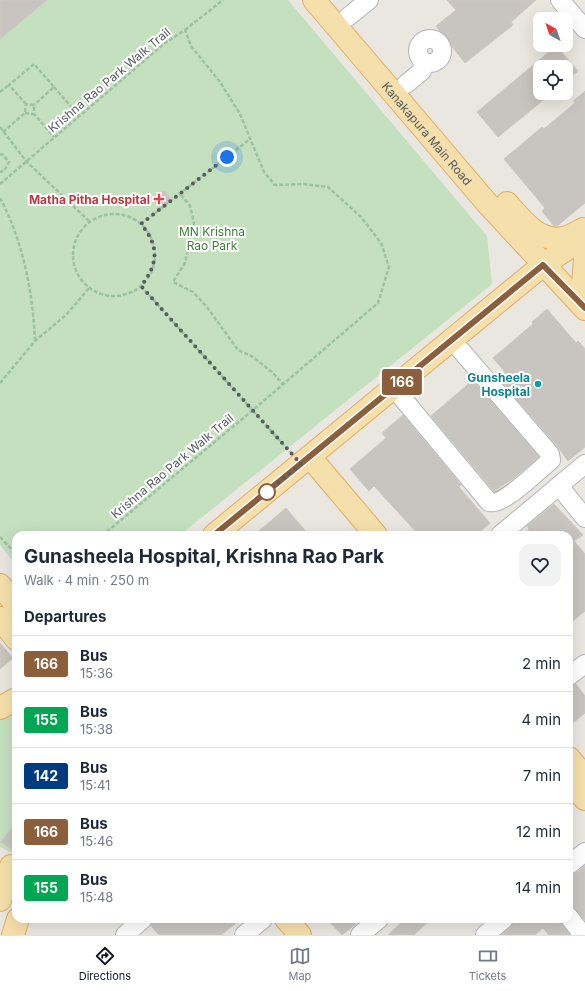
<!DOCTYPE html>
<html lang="en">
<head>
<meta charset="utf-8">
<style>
	:root { --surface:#fff; --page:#f2f2f3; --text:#1f2937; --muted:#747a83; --line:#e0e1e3; --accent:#111827 }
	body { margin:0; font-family:Inter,sans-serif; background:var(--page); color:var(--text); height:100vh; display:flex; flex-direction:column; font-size:15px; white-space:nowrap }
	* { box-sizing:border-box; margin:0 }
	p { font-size:13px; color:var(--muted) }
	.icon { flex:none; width:22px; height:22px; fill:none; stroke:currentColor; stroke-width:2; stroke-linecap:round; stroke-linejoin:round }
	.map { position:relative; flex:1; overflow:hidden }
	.side { position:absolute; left:12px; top:531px; width:561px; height:392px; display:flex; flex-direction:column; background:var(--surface); border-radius:12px; box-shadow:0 4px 16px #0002 }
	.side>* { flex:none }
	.badge { padding:0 8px; border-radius:3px; font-size:14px; line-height:26px }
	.needle { width:26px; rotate:320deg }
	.controls { position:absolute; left:533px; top:12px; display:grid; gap:8px }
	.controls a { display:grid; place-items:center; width:40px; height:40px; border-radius:8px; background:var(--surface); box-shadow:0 4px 16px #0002; font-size:20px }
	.you { position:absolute; width:20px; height:20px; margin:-10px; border:3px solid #fff; border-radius:50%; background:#1a73e8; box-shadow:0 0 0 6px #1a73e833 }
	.map>.badge { position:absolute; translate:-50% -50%; box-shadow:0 0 0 2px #fff }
	h2 { padding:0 12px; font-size:15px; line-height:36px }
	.round { display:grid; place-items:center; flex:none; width:42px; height:42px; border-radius:12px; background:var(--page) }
	.overview { display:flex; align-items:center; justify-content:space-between; height:68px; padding:0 12px }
	h1 { font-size:19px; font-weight:700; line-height:30px }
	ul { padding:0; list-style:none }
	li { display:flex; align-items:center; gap:12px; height:56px; padding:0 12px; border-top:1px solid var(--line) }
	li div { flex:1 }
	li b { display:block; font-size:15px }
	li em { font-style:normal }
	li .badge { min-width:44px; font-weight:700; text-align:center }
	.tabs { display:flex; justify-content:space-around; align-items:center; height:56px; border-top:1px solid var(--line); background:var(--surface); font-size:11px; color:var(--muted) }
	.tabs a { display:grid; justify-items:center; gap:2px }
	.tabs .active { color:var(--accent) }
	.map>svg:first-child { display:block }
	.green { fill:#c4e0bf }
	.building { fill:#c8c4c0; stroke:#cec8c0 }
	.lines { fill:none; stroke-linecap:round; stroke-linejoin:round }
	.minor-casing { stroke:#b1b4b7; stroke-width:20 }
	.major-casing { stroke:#e1ad63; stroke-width:24 }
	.path { stroke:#9bc2a1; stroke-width:2.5; stroke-dasharray:4 2; stroke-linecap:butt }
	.minor { stroke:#fff; stroke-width:18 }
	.major { stroke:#f5dfab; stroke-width:22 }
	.line-casing { stroke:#fff; stroke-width:9 }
	.line { stroke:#8b5e3c; stroke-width:6 }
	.walk { stroke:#595d60; stroke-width:4; stroke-dasharray:0 7.2 }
	.health-dot { fill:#e0444e; stroke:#fff; stroke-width:1.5 }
	.culture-dot { fill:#0f9aa8; stroke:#fff; stroke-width:1.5 }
	.stop-dot { fill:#fff; stroke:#8b5e3c; stroke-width:2 }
	.labels { text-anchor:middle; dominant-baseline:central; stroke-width:4; stroke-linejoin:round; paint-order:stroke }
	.street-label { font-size:12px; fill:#595d60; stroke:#fff }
	.health-label { font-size:12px; font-weight:bold; fill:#be3a42; stroke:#fff; text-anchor:end }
	.park-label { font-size:12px; fill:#427c3c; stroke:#fff }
	.culture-label { font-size:12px; font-weight:bold; fill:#0d838f; stroke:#fff; text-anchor:end }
</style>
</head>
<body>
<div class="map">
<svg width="585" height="935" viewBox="0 0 585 935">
	<rect width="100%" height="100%" fill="#eae7e1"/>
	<!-- green -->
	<path class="green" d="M0,0h288l199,236 5,48 -312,251h-164v30l-16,-20z
		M16,712v143l-16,-8v-127z"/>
	<!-- building -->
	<path class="building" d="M0,0h47l-47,39z
		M447,0h89l-25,22 2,3 -48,38 -29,-37 20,-16z
		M556,46l22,25 -12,10v-14h-26v26h12l-54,44 -21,-25z
		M585,91v112l-28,23h-3l-12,-15 3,-3 -41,-49 38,-32 2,2 31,-26 -2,-2z
		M164,190l7,9 -12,9 -6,-9z
		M547,309l29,34 2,-2 7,8v98l-17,14 -10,-14 -60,-69 7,-6 -12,-14 40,-34 -1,-2z
		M473,380l66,77 -25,21 -20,13 -63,-75z
		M403,415l58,70 -2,2 31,36 -14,12h-57l-45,-49 -5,5 -19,-22 36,-31 -4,-5z
		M554,504l29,31 -9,6 11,13v57l-16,13v-89h-47l7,-6 -2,-3z
		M286,508l23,27h-55z
		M0,643l13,15 -13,11z
		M576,684l9,12v17l-16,13v-40z
		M16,822v30l-15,-10z
		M585,866v54l-16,-16v-29l7,-2z
		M153,919h88l-20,16h-62l-8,-9z
		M327,919h35l-20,16z
		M405,919h26l-17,16h-26z
		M515,919h44l11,16h-21l-6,-7 -8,7h-34l10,-8z"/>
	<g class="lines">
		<!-- minor casing -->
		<g class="minor-casing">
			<path id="minor" d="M560,0l25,29
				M348,17l21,-17
				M418 51a12 12 0 1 1 24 0a12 12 0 1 1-24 0Z
				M406,84l16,-13 1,-10
				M394,388l95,114c13,5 51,-33 62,-42l-1,-6 -98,-114
				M559,486l26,32
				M500,535l85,-71
				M569,676l16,-12
				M569,865l16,-13
				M569,917l14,18
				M125,935l18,-16
				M244,935l19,-16
				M360,935l19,-16
				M485,935l19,-16"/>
		</g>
		<!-- major casing -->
		<g class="major-casing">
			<g id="major">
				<path id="s1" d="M314,0l172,202 99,107"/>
				<path d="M507,203c14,16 32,40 56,35 7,-1 14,-6 20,-9"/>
				<path d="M585,258l-2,26 2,8"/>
				<path d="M310,457l66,78"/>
				<path d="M214,535l329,-270 42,-28"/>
				<path d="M0,585l16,20"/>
				<path d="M0,618l16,21"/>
				<path d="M0,708l16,-9"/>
				<path d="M569,758l16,19"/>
				<path d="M569,781l16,18"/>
				<path d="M0,900l11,-34"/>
				<path d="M286,919l14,16"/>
				<path d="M13,935l5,-16"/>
			</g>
		</g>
		<!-- path -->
		<path class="path" d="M185,30l38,-30
			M54,87l25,29
			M0,92l9,-7
			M26,104l-17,-19 25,-21 20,23 -20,18
			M25,113l9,1
			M0,127l26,34 64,61
			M3,132l22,-19 1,-9 8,1v9l20,23
			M0,155l2,-1 7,8 -5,9 -4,1
			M0,184l165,-141 20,-13 6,16 29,36 20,32 24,58 11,13 29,-1 24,3 33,30 20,26 8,24 -11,36 -125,107 -150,125
			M181,195l9,11 4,17 -9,40 -12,19 20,10 14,15 31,43 15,7 19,15 11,12
			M0,198c23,43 33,95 35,143
			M73 255a41 41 0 1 1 82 0a41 41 0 1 1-82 0Z
			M141,224l109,-85
			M141,286l149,166
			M0,383l35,-42 31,-26 23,-27
			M0,537l16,17"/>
		<!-- minor -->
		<use href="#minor" class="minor"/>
		<!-- major -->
		<use href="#major" class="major"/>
	</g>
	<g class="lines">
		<!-- line casing -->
		<g class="line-casing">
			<path id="line" d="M214,535l329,-270 42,43"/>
		</g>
		<!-- line -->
		<use href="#line" class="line"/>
		<!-- walk -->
		<path class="walk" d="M227,157l-86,67c18,22 18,39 0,62l160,178 -39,32 5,-4"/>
	</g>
	<!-- markers -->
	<path class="health-dot" d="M157 193h4v4h4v4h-4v4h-4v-4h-4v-4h4z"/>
	<circle class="culture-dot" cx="538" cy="384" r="4"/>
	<circle class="stop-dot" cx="267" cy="492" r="8"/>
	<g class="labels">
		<!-- street labels -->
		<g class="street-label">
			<text transform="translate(109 80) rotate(-40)">Krishna Rao Park Walk Trail</text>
			<text stroke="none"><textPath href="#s1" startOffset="175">Kanakapura Main Road</textPath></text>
			<text transform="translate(172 466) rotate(-40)">Krishna Rao Park Walk Trail</text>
		</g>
		<!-- health labels -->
		<g class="health-label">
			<text x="150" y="199">Matha Pitha Hospital</text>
		</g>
		<!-- park labels -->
		<g class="park-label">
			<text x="212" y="231">MN Krishna<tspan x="212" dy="14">Rao Park</tspan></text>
		</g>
		<!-- culture labels -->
		<g class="culture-label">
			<text x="530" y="377">Gunsheela<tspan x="530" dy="14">Hospital</tspan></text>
		</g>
	</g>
</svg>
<div class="controls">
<a><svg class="needle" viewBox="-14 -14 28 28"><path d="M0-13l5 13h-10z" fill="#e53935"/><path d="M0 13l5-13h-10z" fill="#747a83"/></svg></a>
<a><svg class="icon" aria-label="locate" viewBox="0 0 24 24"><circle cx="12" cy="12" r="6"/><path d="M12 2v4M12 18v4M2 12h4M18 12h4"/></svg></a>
</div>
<div class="you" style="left:227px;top:157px"></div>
<b class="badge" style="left:402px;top:382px;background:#8b5e3c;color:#fff">166</b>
<section class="side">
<div class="overview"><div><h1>Gunasheela Hospital, Krishna Rao Park</h1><p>Walk · 4 min · 250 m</p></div><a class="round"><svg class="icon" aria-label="heart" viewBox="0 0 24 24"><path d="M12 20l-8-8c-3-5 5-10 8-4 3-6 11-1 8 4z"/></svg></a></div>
<h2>Departures</h2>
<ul>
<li><span class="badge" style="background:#8b5e3c;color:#fff">166</span><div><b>Bus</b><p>15:36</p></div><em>2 min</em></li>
<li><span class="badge" style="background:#00a651;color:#fff">155</span><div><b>Bus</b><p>15:38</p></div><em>4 min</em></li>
<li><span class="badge" style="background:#003b80;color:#fff">142</span><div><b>Bus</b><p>15:41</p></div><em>7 min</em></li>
<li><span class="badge" style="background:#8b5e3c;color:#fff">166</span><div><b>Bus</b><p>15:46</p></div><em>12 min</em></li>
<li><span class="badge" style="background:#00a651;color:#fff">155</span><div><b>Bus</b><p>15:48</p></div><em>14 min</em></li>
</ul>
</section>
</div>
<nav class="tabs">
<a class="active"><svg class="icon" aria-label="directions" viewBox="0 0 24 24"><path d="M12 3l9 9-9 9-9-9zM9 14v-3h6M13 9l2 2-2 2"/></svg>Directions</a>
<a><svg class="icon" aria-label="map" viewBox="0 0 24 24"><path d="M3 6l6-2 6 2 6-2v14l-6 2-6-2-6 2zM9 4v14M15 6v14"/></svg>Map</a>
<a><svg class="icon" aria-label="tickets" viewBox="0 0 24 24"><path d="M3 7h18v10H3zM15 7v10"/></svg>Tickets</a>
</nav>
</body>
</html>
